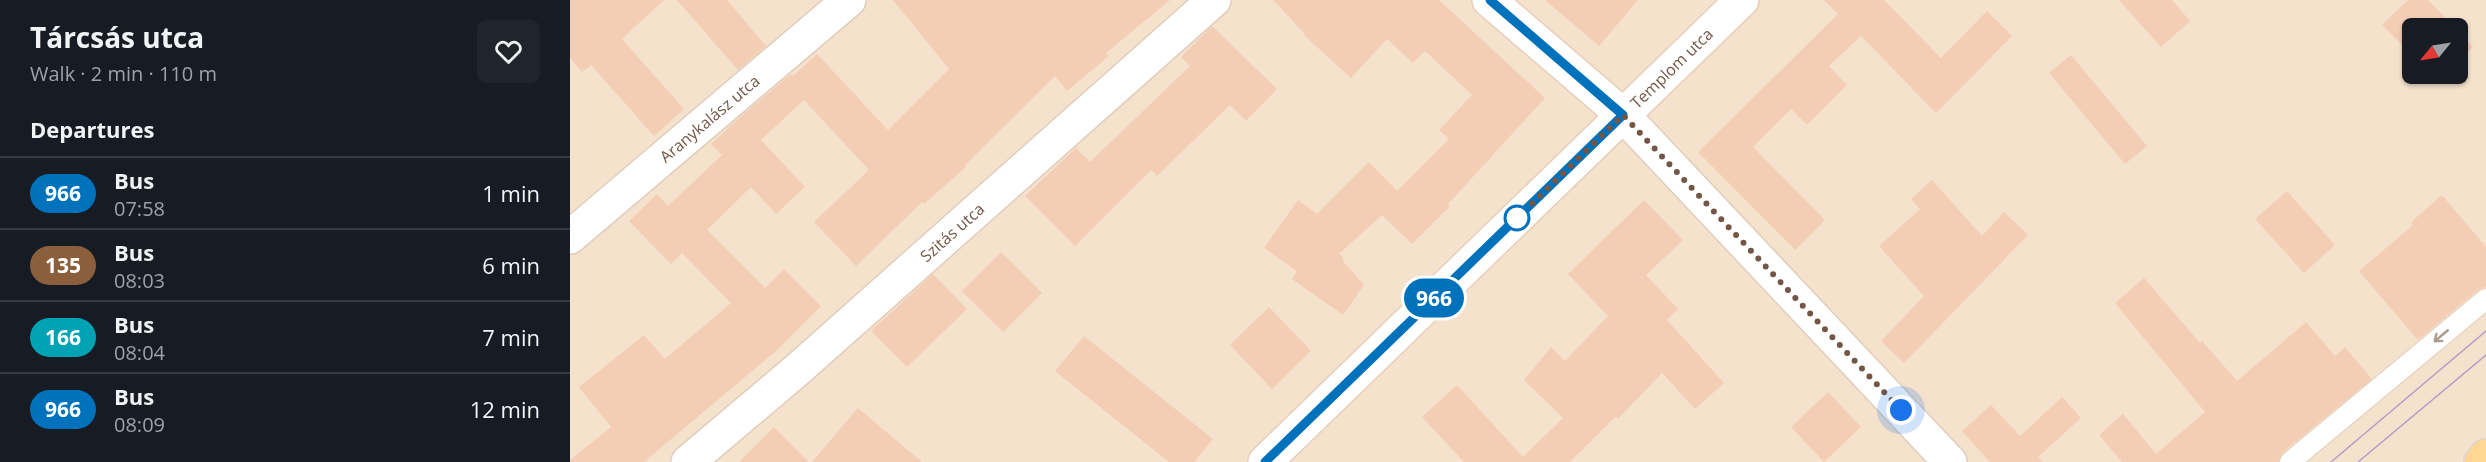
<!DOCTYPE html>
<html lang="en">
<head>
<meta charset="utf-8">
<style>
	:root { --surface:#171b24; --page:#20242c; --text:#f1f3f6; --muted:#9ea1a6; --line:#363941 }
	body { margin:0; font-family:"Open Sans",sans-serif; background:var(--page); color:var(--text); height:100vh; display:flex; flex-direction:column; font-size:22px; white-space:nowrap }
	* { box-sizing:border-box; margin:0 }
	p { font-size:20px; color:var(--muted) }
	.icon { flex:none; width:33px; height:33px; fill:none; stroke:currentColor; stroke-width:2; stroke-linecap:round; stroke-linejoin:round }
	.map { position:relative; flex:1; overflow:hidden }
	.sheet { display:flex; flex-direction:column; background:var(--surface); width:570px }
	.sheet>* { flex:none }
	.badge { padding:0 12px; border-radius:20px; font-size:21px; line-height:39px }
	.needle { width:39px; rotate:240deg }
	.controls { position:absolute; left:1832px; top:18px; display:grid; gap:12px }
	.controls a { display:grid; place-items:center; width:66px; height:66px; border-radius:9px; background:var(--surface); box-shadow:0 2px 4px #0004; font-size:30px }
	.you { position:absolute; width:30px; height:30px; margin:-15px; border:4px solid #fff; border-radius:50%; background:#1a73e8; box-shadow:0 0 0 9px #1a73e833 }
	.map>.badge { position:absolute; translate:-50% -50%; box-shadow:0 0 0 3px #fff }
	h2 { padding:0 30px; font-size:22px; line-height:54px }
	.round { display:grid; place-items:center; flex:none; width:63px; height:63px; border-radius:9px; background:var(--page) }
	.head { display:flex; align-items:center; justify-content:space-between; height:102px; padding:0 30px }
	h1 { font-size:28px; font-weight:700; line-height:45px }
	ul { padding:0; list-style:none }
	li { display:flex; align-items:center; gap:18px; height:72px; padding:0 30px; border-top:2px solid var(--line) }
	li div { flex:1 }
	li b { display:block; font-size:22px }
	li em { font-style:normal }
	li .badge { min-width:66px; font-weight:700; text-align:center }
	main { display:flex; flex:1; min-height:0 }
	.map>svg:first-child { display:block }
	.residential { fill:#f5e2cd; fill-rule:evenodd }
	.building { fill:#f4cdb5 }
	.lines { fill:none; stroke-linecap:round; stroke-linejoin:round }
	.lane-casing { stroke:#e1cdbb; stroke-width:22 }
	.street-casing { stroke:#e1cdbb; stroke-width:36 }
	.secondary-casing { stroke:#e9cfba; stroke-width:36 }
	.primary-casing { stroke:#ded6d3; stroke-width:36 }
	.lane { stroke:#fff; stroke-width:20 }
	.street { stroke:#fff; stroke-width:33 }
	.secondary { stroke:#fff; stroke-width:33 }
	.primary { stroke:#ffd694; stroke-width:33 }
	.tram { stroke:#b39ec6; stroke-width:1.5 }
	.oneway { stroke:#ac9a90 }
	.line-casing { stroke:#fff; stroke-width:14 }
	.line { stroke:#0072bc; stroke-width:9 }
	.walk { stroke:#745646; stroke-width:6; stroke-dasharray:0 10.8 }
	.stop-dot { fill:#fff; stroke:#0072bc; stroke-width:3 }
	.labels { text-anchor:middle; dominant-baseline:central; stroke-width:4.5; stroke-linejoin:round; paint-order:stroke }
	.street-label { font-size:16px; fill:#745646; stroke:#fff5e6 }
</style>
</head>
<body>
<main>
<section class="sheet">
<div class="head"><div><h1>Tárcsás utca</h1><p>Walk · 2 min · 110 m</p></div><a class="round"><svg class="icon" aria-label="heart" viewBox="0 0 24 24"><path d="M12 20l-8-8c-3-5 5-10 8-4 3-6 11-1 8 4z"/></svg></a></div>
<h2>Departures</h2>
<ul>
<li><span class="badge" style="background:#0072bc;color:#fff">966</span><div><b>Bus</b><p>07:58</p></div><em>1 min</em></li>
<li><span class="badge" style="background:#8b5e3c;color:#fff">135</span><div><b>Bus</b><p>08:03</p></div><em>6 min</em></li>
<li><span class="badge" style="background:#00a3b4;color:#fff">166</span><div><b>Bus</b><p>08:04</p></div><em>7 min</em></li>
<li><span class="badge" style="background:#0072bc;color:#fff">966</span><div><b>Bus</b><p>08:09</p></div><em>12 min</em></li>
</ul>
</section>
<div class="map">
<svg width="1916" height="462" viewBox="0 0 1916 462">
	<rect width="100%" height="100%" fill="#fdf1df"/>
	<!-- residential -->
	<path class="residential" d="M0,0h1916v462h-1916zM1842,28h45v46h-45z"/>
	<!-- building -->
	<path class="building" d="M0,0h94l-42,39 62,70 -30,27 -63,-71 -9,7 -12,-14z
		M107,0h50l39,46 -28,24z
		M323,0h277l-64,53 3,3 -42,35 -12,-15 -90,89 1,2 -42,37 -2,-2 -66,64 -42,-44 55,-52 -65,-70 -43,40 44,47 -29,27 -25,-27 -44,43 58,58 19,-19 37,37 -44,44 -133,112h-74v-2l41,-33 -32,-40 65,-52 21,24 66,-56 -49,-50 -11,11 -42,-43 28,-27 11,12 54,-51 -11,-11 28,-26 52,-44 2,2 24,-22 71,76 61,-61z
		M703,0h166l106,98 -97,106 2,2 -38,38 -30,-29 -43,39 5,4 -2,2 22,25 -21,30 -51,-36 5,-8 -33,-23 34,-48 19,14 52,-52 28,29 52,-52 -10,-9 33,-35 -47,-44 -12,12 -26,-24 -36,39 -47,-43 1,-1z
		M975,0h93l-39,46z
		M1254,0h60l57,58 46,-47 25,25 -76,77 -75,-77 -32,30 18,19 -40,40 -16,-16 -38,38 72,73 -30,30 -97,-98 140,-138z
		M1549,0h53l18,21 -29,26z
		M1838,0h20l27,28h-43v27l-30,-30z
		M642,26l65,63 -31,32 -16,-16 -73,71 -6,-6 -76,76 -50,-50 51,-48 14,14 100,-96 -9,-9z
		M1887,30l16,17 -16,16z
		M1501,55l76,91 -22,18 -76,-91z
		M1362,180l50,56 22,-24 24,23 -124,128 -23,-22 43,-45 -45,-50 41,-37 -9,-10z
		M1717,191l48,54 -31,28 -49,-54z
		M1872,195l44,52v40l-8,3 -60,50 -59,-69 54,-46 -2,-3z
		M1074,200l39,40 -37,35 32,34 -11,11 57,63 -29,26 -33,-36 -44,46 -2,-3 -46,46h-106l-42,-45 35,-32 66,72 40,-39 -39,-38 27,-33 14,14 43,-45 -40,-42z
		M431,252l41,41 -39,39 -41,-41z
		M363,274l34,35 -60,58 -36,-36z
		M1574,278l56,65 2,-2 35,40 69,-59 29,34 10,-9 27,32 -90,74 -4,9h-156l-23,-27 24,-21 33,40 49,-42 -90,-109z
		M699,307l42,44 -39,38 -42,-44z
		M514,336l129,103 -19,23h-25l-114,-91z
		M1258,392l33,35 -37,35 -33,-35z
		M1492,397l19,21 -43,39 5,5h-53l-28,-31 29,-26 29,31z
		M288,408l64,54h-110z
		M204,427l35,35h-70z"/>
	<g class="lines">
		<!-- lane casing -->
		<g class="lane-casing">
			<path id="lane" d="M1720,462l196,-163"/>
		</g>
		<!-- street casing -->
		<g class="street-casing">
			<g id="street">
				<path d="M1053,115l327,347"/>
				<path id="s1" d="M0,237l279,-237"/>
				<path id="s2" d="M118,462l109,-92 417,-370"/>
			</g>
		</g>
		<!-- secondary casing -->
		<g class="secondary-casing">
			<g id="secondary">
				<path d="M919,0l134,115"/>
				<path id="s3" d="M695,462l477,-462"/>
			</g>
		</g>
		<!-- primary casing -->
		<g class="primary-casing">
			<path id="primary" d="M1911,462l5,-6"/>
		</g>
		<!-- lane -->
		<use href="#lane" class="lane"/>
		<!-- street -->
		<use href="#street" class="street"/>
		<!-- secondary -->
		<use href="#secondary" class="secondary"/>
		<!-- primary -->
		<use href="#primary" class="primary"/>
		<!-- tram -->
		<path class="tram" d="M1761,462l155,-131
			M1788,462l128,-107"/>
	</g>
	<!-- one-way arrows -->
	<defs><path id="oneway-shaft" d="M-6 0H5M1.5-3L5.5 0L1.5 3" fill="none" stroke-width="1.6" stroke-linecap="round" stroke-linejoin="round" transform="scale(1.5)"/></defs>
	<use class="oneway" href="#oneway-shaft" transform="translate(1871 336) rotate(140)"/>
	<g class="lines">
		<!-- line casing -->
		<g class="line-casing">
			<path id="line" d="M695,462l358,-347 -133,-115"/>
		</g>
		<!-- line -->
		<use href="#line" class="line"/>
		<!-- walk -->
		<path class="walk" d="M947,218l-4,4 110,-107 278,295"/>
	</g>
	<!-- markers -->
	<circle class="stop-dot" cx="947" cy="218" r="12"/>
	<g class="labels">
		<!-- street labels -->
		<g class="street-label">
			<text stroke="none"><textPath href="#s3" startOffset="566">Templom utca</textPath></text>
			<text stroke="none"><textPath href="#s1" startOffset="183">Aranykalász utca</textPath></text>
			<text stroke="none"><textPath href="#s2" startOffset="350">Szitás utca</textPath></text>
		</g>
	</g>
</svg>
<div class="controls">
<a><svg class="needle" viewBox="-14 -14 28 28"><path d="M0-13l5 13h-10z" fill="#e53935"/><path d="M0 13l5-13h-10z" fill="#9ea1a6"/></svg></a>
</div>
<div class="you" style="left:1331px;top:410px"></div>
<b class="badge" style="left:864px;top:298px;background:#0072bc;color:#fff">966</b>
</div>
</main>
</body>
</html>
